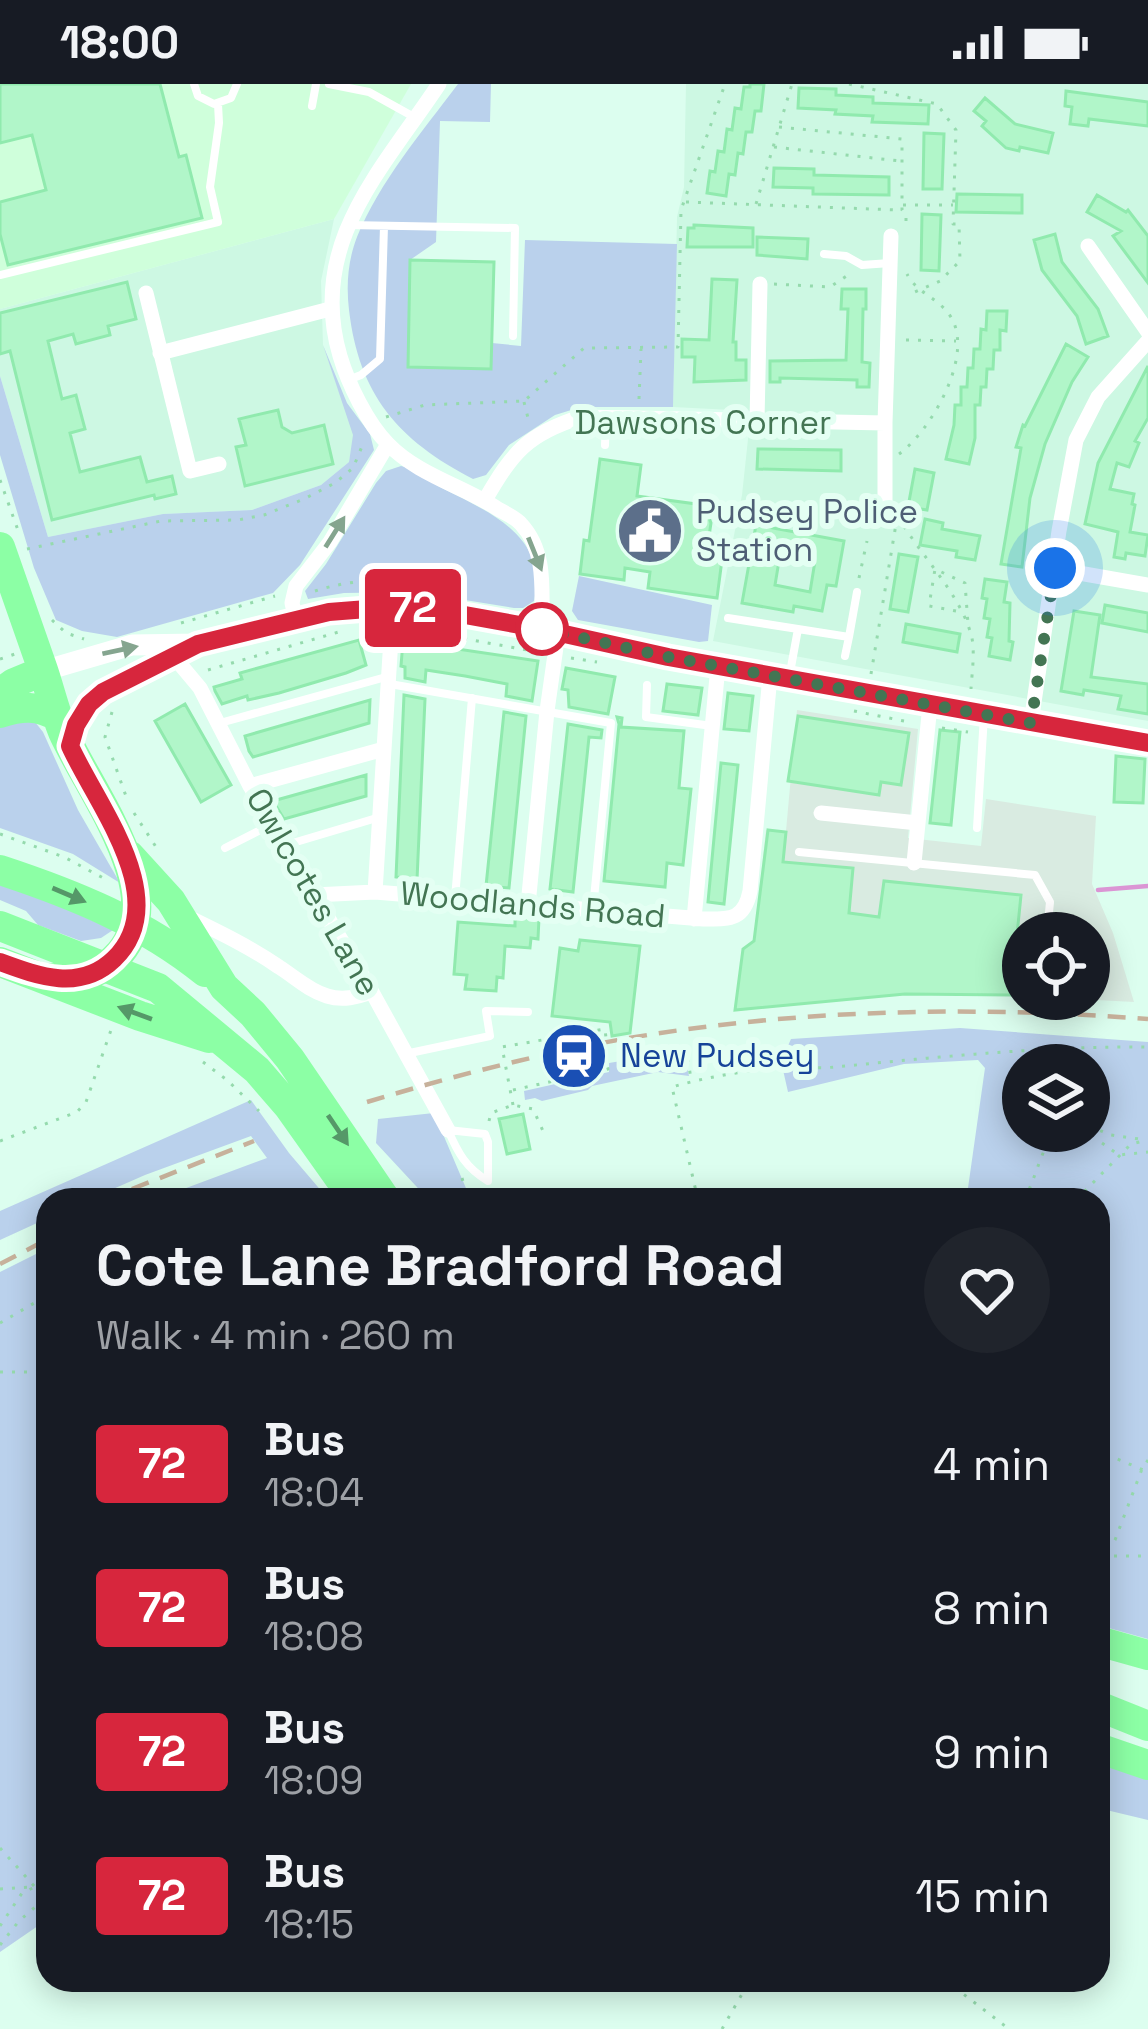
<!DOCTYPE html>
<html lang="en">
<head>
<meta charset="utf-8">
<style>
	:root { --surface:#171b24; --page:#20242c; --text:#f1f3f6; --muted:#9ea1a6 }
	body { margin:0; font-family:"Space Grotesk",sans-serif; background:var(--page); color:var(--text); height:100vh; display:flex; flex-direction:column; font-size:45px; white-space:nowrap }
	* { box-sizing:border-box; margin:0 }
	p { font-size:39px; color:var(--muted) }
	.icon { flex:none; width:66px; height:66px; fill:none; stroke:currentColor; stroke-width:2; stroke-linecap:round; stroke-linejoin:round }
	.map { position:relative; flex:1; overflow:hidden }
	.sheet { position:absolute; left:36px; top:1104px; width:1074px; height:804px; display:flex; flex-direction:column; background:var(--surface); border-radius:36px; box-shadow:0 6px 30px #0003 }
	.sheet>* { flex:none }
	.badge { padding:0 24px; border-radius:9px; font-size:42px; line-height:78px }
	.tools { position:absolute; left:1002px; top:828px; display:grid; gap:24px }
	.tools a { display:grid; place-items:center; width:108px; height:108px; border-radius:50%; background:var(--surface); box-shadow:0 6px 30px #0003; font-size:60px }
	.you { position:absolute; width:60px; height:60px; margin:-30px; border:9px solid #fff; border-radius:50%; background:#1a73e8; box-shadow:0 0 0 18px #1a73e833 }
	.map>.badge { position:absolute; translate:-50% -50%; box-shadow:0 0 0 6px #fff }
	.round { display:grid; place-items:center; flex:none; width:126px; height:126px; border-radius:63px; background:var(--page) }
	.head { display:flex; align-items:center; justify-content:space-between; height:204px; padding:0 60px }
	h1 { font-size:57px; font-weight:700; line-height:90px }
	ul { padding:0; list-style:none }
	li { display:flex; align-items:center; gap:36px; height:144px; padding:0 60px }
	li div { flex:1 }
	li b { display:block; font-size:45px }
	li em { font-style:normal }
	li .badge { min-width:132px; font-weight:700; text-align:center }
	.status { display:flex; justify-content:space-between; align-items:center; height:84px; padding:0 60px; background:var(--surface); direction:ltr }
	.status svg { height:33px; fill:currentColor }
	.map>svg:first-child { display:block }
	.residential { fill:#cdf8e3 }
	.commercial { fill:#cfffdb }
	.industrial { fill:#d9ebe1 }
	.green { fill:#bad1ec; fill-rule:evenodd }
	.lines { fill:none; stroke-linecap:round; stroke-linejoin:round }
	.stream { stroke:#db95d4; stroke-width:4.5 }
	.building { fill:#b1f6c9; stroke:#90eaae; stroke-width:3; fill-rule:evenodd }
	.path { stroke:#95daad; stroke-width:3; stroke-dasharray:3 9; stroke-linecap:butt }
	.lane { stroke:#fff; stroke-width:8 }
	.street { stroke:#fff; stroke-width:15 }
	.secondary { stroke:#fff; stroke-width:21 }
	.highway { stroke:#8cffa5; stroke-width:30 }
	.rail { stroke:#c7b19b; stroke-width:4.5; stroke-dasharray:18 12; stroke-linecap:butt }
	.oneway { fill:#85a58f }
	.oneway2 { fill:#559868 }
	.line-casing { stroke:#fff; stroke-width:27 }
	.line { stroke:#d7263d; stroke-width:18 }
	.walk { stroke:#437553; stroke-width:12; stroke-dasharray:0 21.6 }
	.stop-dot { fill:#fff; stroke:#d7263d; stroke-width:6 }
	.labels { text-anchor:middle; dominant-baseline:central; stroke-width:12; stroke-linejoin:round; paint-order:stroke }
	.street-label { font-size:33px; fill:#437553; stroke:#e4fff3 }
	.service-label { font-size:33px; fill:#4e5e75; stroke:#e4fff3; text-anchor:start }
	.transit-label { font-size:33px; fill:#164399; stroke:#e4fff3; text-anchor:start }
</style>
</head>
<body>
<div class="status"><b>18:00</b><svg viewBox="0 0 49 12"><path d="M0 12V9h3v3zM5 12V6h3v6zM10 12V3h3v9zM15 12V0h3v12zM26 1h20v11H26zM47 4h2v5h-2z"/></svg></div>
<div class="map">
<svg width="1148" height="1945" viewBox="0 0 1148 1945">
	<rect width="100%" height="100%" fill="#dcfeef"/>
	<!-- residential -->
	<path class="residential" d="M686,0h462v637l-435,-80 29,-146 9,-84 -78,-4 4,-190 7,-30z
		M334,135l-13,62 2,64 31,90 -5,27 -28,23 -69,25 -89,4 -115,23 -48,-161v-67z"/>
	<!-- commercial -->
	<path class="commercial" d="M0,0h411l-77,135 -334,90z"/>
	<!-- industrial -->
	<path class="industrial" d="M797,626l121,19 -10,109 73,8 5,-47 110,17 -4,68 21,49 21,69 -56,-3h11v-66h-66v63l-118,-2 -170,16 8,-61 11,-8 12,-111 20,1z"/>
	<!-- green -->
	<path class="green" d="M458,0h33l-1,38 -50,-1 -4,121 -26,18 -2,107 82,2 2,-26 29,3 4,-106 152,4 -4,163h-92l-26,8 -46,30 -23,30 -13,4c-75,-39 -114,-84 -124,-169 -3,-25 -1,-50 8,-73 23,-56 65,-105 101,-153z
		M323,261l24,58 23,31 4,16 -74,115 -27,28 -156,44 -35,-6 -26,-11 -22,-52 -34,-113v-79l48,161 115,-23 89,-4 69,-25 28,-23 4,-27z
		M401,382c15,3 27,15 41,22 47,24 107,48 92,113l-11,7h-9l-99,-16 -71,1 -36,6 -3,-8 21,-27 50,-81 10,-12z
		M579,492l133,29 -4,36 -9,1 -121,-22 -6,-9z
		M6,638h29l8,10 35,78 42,73 -47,-29 -73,-26v-103z
		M0,800l58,21 55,25 -12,8 -20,3 -43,-16 -12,-14 -26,-11z
		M960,944l188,14v597l-50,-14v-425h-181l51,-12 17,-120 -7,-8 -74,4 -116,28 -7,-31 10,-22zM1023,981h66v66h-66z
		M679,967l5,1 5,24 -31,-4 -66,14 -4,4 -46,11 -7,-3 -10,2 -1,-9 85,-19v-9l12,-2 2,9 24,-3v-10z
		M251,1016l38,53 40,47h-175l113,-42 -16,-22 -106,39 -57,25h-40v18l-48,22v-29z
		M434,1029l37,87h-42l-53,-57 2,-24z
		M48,1164v671l-48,33v-680z
		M1098,1678l50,18v40l-50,-12z"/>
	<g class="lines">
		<!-- stream -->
		<path class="stream" d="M1098,806l50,-4"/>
	</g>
	<!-- building -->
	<path class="building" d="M0,0h160l19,73 7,-2 16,63 -194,47 -8,-31v-32l46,-12 -14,-55 -32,8z
		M750,0h14l-3,27h-6l-3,21h-6l-3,22 -5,-1 -3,22 -6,-1 -3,22 -19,-3 3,-22 5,1 3,-21 6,1 3,-23 5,1 3,-22 6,1 3,-22h6z
		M799,4l37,1v6l37,2v6l56,2 -1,19 -56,-2 1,-6 -38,-2 1,-4 -38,-2z
		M1066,7l82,11v24l-59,-7 -1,7 -18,-2 2,-17 -7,-1z
		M985,14l30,26 38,9 -5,20 -28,-6 -1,4 -13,-3 -24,-22 4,-5 -12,-10z
		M924,49l20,1 -2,55h-19z
		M774,84l40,1v6l75,2v18l-76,-1v-6l-40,-1z
		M957,110l65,1v18l-66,-1z
		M1097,111l29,17 2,-2 20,26v47l-35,-47 8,-5 -34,-19z
		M922,130l19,1 -2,56 -18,-1z
		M694,141l59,3v19h-66l1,-19h6z
		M1055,150l7,28 36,47 10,27 -22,8 -9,-28 -35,-46 -8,-30z
		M757,153l51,2 -1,20 -50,-4z
		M410,176l84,2 -3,107 -83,-2z
		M712,195l25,1 -4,62h3v18h10v20l-52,2 1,-25h-13v-18l27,1z
		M127,198l9,37 -28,7 2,9 -34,9 -3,-10 -25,7 14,58 14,-4 9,34 -15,4 10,39 60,-15 7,25 25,-6 4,18 -21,5 -1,-4 -102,25 -42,-169 -10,3v-41z
		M842,205h24v20h-3l-1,53 8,1 -1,24h-12v-7l-77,-2v4h-10v-21l76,-1 2,-51h-7z
		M987,227h20l-1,20 -6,-1v20h-6l-1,19h-6l-1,18h-5l-1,18h-5v33l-6,26 -23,-5 8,-34 1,-20h6v-18h6l1,-19h5l1,-19h6l1,-20 5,1z
		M1066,260l22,13 -16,25 -27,62 -15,54 -8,69 -21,-3 20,-116 -5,-1 7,-22 2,1z
		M1148,282v52l-13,23 4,2 -10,24 -12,-4 -7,26 24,5 -2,10 3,1 -5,27 18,3 -3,21 -19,-3 -1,6 -11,-2 4,-25 -33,-8 13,-61z
		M278,326l4,17 10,6 32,-8 9,39 -88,22 -9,-39 10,-2 -7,-26z
		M758,365l83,1v21l-84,-2z
		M600,375l41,6 -4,31 59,8 5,9 7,2 3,8 -4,27 16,2 -6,46 -69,-10 2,-16 -25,-4 -1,12 -44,-6 4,-34 5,1z
		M915,385l19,4 -7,37 -19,-3z
		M925,435l18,4 -1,6 38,7 -5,24 -19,-3 1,-6 -37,-6z
		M756,441l88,16 -8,45 -9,-1 -5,26 -28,-5 -1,6 -51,-9zM780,471l35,6 -5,31 -35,-7z
		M899,470l19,3 -10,55 -18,-3z
		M985,495l22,3 -3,20 6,1 -1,38 4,1 -3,18 -21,-4 3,-18 -5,-1 3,-18 -6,-1 3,-19 -5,-1z
		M1105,521l43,8v19l-46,-9z
		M1074,527l26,4 -9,62 57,7v30l-30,-5 3,-13 -37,-6 -1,5 -22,-4z
		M906,540l54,10 -3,18 -54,-10z
		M359,556l7,25 -20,8 -67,20 -31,7 -1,-4 -25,8 -7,-13 -1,-4 28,-8 -2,-6z
		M403,557l135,20 -6,40 -26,-5 1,-12 -42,-8 -39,-6 -1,12 -20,-4v-11l-4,-1z
		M566,584l49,9 -7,37 -39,-7 -1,-17 -6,-1z
		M667,600l35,4 -4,27 -35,-4z
		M728,609l25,3 -4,35 -25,-2z
		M404,611l21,4 -8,181 -21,-3z
		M370,616l-1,23 -116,34 -4,-6 -4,-15z
		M185,620l46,81 -30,17 -46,-81z
		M504,628l22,4 -17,172 -23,-2z
		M798,632l111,17 -8,52 -20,-3 -2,13 -91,-14z
		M617,633l5,1 -1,9 63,4 -5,57 12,1 -8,76 -16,-2 -2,24 -61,-6 15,-157z
		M568,640l34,6 -1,8 -12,-1 -16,155 -23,-3z
		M940,646l20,2 -9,93 -21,-2z
		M1116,672l29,3 -2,44 -29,-1z
		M721,679l17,2 -14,139 -16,-2z
		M366,691v21l-82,23 -11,-18z
		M768,746l18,2 -3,30 70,6 -4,45 30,4 5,-36 137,14 -10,100 -106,-1 -170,16 8,-61 11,-8z
		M515,833l24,1 -1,21 -7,-1 -1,10 -25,-2 -2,32 -6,-1 -1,14 -31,-2 2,-14 -13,-1 4,-52 57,4z
		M580,856l60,6 -10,87 -18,3 -2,-14 -58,-6 8,-68 18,3z
		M523,1030l7,35 -23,5 -8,-35z"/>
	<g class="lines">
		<!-- path -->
		<path class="path" d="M849,0l88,20 19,26 -3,94h6l1,37 -20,20 -32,14
			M779,43l123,12v71l4,5v13
			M774,63l126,14
			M686,118l212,8
			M756,120l36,-120
			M903,121h50
			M774,200l56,3 21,-14
			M906,256l50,1
			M639,315l2,-50
			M524,318l5,20
			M386,333l39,-12 99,-4 60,-53 94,-1 3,-137 44,-126
			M899,370c33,-24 79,-104 49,-141 -12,-16 -32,-21 -41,-39
			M0,396l19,53
			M898,432c21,38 59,74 72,115 6,16 2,40 1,58
			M27,465l134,-28 77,-1 26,-5 40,-16 31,-16 18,-15 10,-24
			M859,494l8,-37
			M315,507c37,-12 82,-15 119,-1
			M956,527l-27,-5 6,-37 30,14 3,41
			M52,536l14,13 18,6
			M181,539l94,-27
			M405,544l133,24
			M571,574l26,4
			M0,575l15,-5
			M208,586l134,-39
			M871,590l26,-156
			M854,627l55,11
			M112,628l-7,25 22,62
			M942,644l26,4
			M134,729l24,37
			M0,750l64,23 43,23
			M686,963l5,32
			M203,978l24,18 32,31
			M513,1006l95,-21 -2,-9
			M513,1021l-11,-58 103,-18 1,9
			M489,1037l2,-8 22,-8 20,4 10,22
			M1089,1042l22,9 28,4
			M0,1057l77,-29 9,-10 25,-72
			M1102,1059l17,12 29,-3
			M462,1094l6,22
			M698,1116l-26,-113c31,-9 66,-15 99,-19 21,-2 43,1 64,-1 104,-10 209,-21 313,-20
			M1024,1116c12,-22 16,-48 31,-69
			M1076,1116l55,-56 17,-4
			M0,1239l48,-28
			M0,1288h48
			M1098,1362l10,9 40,17
			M1102,1472h46
			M1098,1473l17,-17 27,-71 6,-9
			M0,1764l35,39
			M0,1805l33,-2
			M0,1842l22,-33 26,-12
			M0,1861l19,-24 29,-25
			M945,1896l64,49
			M722,1945l28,-49"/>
		<!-- lane -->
		<path class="lane" d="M194,0l4,12 16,8 17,-6 6,-14
			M329,0l40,8 45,25
			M312,22l4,-22
			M348,141l167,3 -2,108
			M824,170l22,2 16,9 28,-2
			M0,191l218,-53 -8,-35 9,-64 -1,-19
			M348,296l13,-5 19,-16 4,-133
			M605,361l1,-26
			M728,534l70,11 -9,49
			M798,545l51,8 8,-45
			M845,572l4,-19
			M390,600l221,39 -18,186
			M647,601l-1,32 66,9
			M220,639l166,-46
			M977,744l7,-112
			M286,761l94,-28
			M225,764l47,-24
			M799,768l236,23 15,27 -3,31
			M455,814l17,-200
			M405,970l85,-18 -4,-25 42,1
			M448,1046l37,4 3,8v39c-22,-13 -30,-28 -40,-51z"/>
		<!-- street -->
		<path class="street" d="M439,0c-57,86 -132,160 -99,272 8,27 27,67 48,88 30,31 75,42 110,65 7,4 18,9 23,15 27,29 20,70 21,105
			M1088,162l60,86
			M146,209l44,178 29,-7
			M160,269l170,-44
			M757,336l3,-136
			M485,416c28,-48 42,-66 96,-83l304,6
			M885,419v-80l6,-187
			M1056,485l92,16
			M296,536l-4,-17 4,-17 34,-44 58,-98
			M174,573l26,31 50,98 122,206 76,138
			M1031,639l28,-192 17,-91 22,-43 50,-56
			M250,702l134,-37
			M821,729l97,10
			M914,779l16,-158
			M375,808l18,-285
			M314,811l61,-3 328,27c26,0 41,2 47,-28l20,-215
			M528,821l19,-194 11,-78
			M188,833c31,15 62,30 91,50 16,10 29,23 48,29 16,5 30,1 45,-4
			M694,835l24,-253"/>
		<!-- secondary -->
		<path class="secondary" d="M43,587l89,-26 66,-1 131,-32 64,-5 44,3 105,19 126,28 480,86
			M70,662c5,-15 10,-31 21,-43 17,-20 75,-41 101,-56"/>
		<!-- highway -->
		<path class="highway" d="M0,463c14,41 29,82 43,123 7,21 12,42 20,62 26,59 108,161 57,221 -21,25 -47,26 -76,25
			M0,609l14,-10 29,-12
			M0,629c22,-7 38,-8 58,4
			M130,772l41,45 53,86 29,27 37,45 96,141
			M0,786c73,24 145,53 205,102
			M0,842l158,62 99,82 32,37 66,93
			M0,878l140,54 69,22
			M1098,1557l50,14
			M1098,1622l50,20
			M1098,1664l50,17"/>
		<!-- rail -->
		<path class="rail" d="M367,1018c50,-15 100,-29 151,-41 205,-50 420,-58 630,-42
			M104,1116l150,-59
			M0,1180l48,-25"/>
	</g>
	<!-- one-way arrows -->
	<defs><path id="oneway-solid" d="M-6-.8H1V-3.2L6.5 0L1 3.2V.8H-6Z" transform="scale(3)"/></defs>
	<g class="oneway">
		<use href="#oneway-solid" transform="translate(335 448) rotate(-58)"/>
		<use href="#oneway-solid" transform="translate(535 470) rotate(68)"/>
		<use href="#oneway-solid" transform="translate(120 566) rotate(-12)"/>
	</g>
	<g class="oneway2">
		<use href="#oneway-solid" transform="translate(69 811) rotate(23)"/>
		<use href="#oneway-solid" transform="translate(135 929) rotate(-160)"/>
		<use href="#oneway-solid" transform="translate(338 1046) rotate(56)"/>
	</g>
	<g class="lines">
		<!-- line casing -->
		<g class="line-casing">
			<path id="line" d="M0,878c38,14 80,30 114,-3 61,-59 -18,-155 -44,-213l6,-21 13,-21 14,-12 95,-48 131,-32 64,-5 44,3 105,19 126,28 480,86"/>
		</g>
		<!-- line -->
		<use href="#line" class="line"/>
		<!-- walk -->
		<path class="walk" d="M542,545l126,28 363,66 24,-155"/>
	</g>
	<!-- icons -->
	<defs>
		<g id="civic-disc" transform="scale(3.45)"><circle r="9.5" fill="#5c6f8a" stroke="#e4fff3"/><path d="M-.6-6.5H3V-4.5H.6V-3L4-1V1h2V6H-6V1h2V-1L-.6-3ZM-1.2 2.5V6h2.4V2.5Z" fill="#fff"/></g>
		<g id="station-disc" transform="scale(3.45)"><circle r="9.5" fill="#1a4fb4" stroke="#e4fff3"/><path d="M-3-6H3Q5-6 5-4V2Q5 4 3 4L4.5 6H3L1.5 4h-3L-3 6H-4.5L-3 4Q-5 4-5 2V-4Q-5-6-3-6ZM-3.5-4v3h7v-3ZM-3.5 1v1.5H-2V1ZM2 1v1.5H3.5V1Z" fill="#fff"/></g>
	</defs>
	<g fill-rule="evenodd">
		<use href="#civic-disc" x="650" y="447"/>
		<use href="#station-disc" x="574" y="972"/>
	</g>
	<!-- markers -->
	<circle class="stop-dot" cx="542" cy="545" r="24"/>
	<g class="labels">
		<!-- street labels -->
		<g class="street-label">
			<text x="703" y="339">Dawsons Corner</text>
			<text transform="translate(313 808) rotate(60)">Owlcotes Lane</text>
			<text transform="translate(533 821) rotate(5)">Woodlands Road</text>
		</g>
		<!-- service labels -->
		<g class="service-label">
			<text x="696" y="428">Pudsey Police<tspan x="696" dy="38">Station</tspan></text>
		</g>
		<!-- transit labels -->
		<g class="transit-label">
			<text x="620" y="972">New Pudsey</text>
		</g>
	</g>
</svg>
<div class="tools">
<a><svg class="icon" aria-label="locate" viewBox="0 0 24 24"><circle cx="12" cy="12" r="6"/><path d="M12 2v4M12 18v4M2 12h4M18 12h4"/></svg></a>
<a><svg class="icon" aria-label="layers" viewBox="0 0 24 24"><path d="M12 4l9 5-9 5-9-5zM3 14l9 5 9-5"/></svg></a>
</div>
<div class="you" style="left:1055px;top:484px"></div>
<b class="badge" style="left:413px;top:524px;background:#d7263d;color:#fff">72</b>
<section class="sheet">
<div class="head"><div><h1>Cote Lane Bradford Road</h1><p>Walk · 4 min · 260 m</p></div><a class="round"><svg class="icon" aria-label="heart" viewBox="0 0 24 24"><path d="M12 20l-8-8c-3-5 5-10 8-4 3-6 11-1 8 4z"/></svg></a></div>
<ul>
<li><span class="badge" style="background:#d7263d;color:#fff">72</span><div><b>Bus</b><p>18:04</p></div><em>4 min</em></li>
<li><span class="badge" style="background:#d7263d;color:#fff">72</span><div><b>Bus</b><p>18:08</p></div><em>8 min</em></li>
<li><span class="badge" style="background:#d7263d;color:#fff">72</span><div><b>Bus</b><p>18:09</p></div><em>9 min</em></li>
<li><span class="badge" style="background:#d7263d;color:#fff">72</span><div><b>Bus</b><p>18:15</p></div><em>15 min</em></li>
</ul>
</section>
</div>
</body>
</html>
